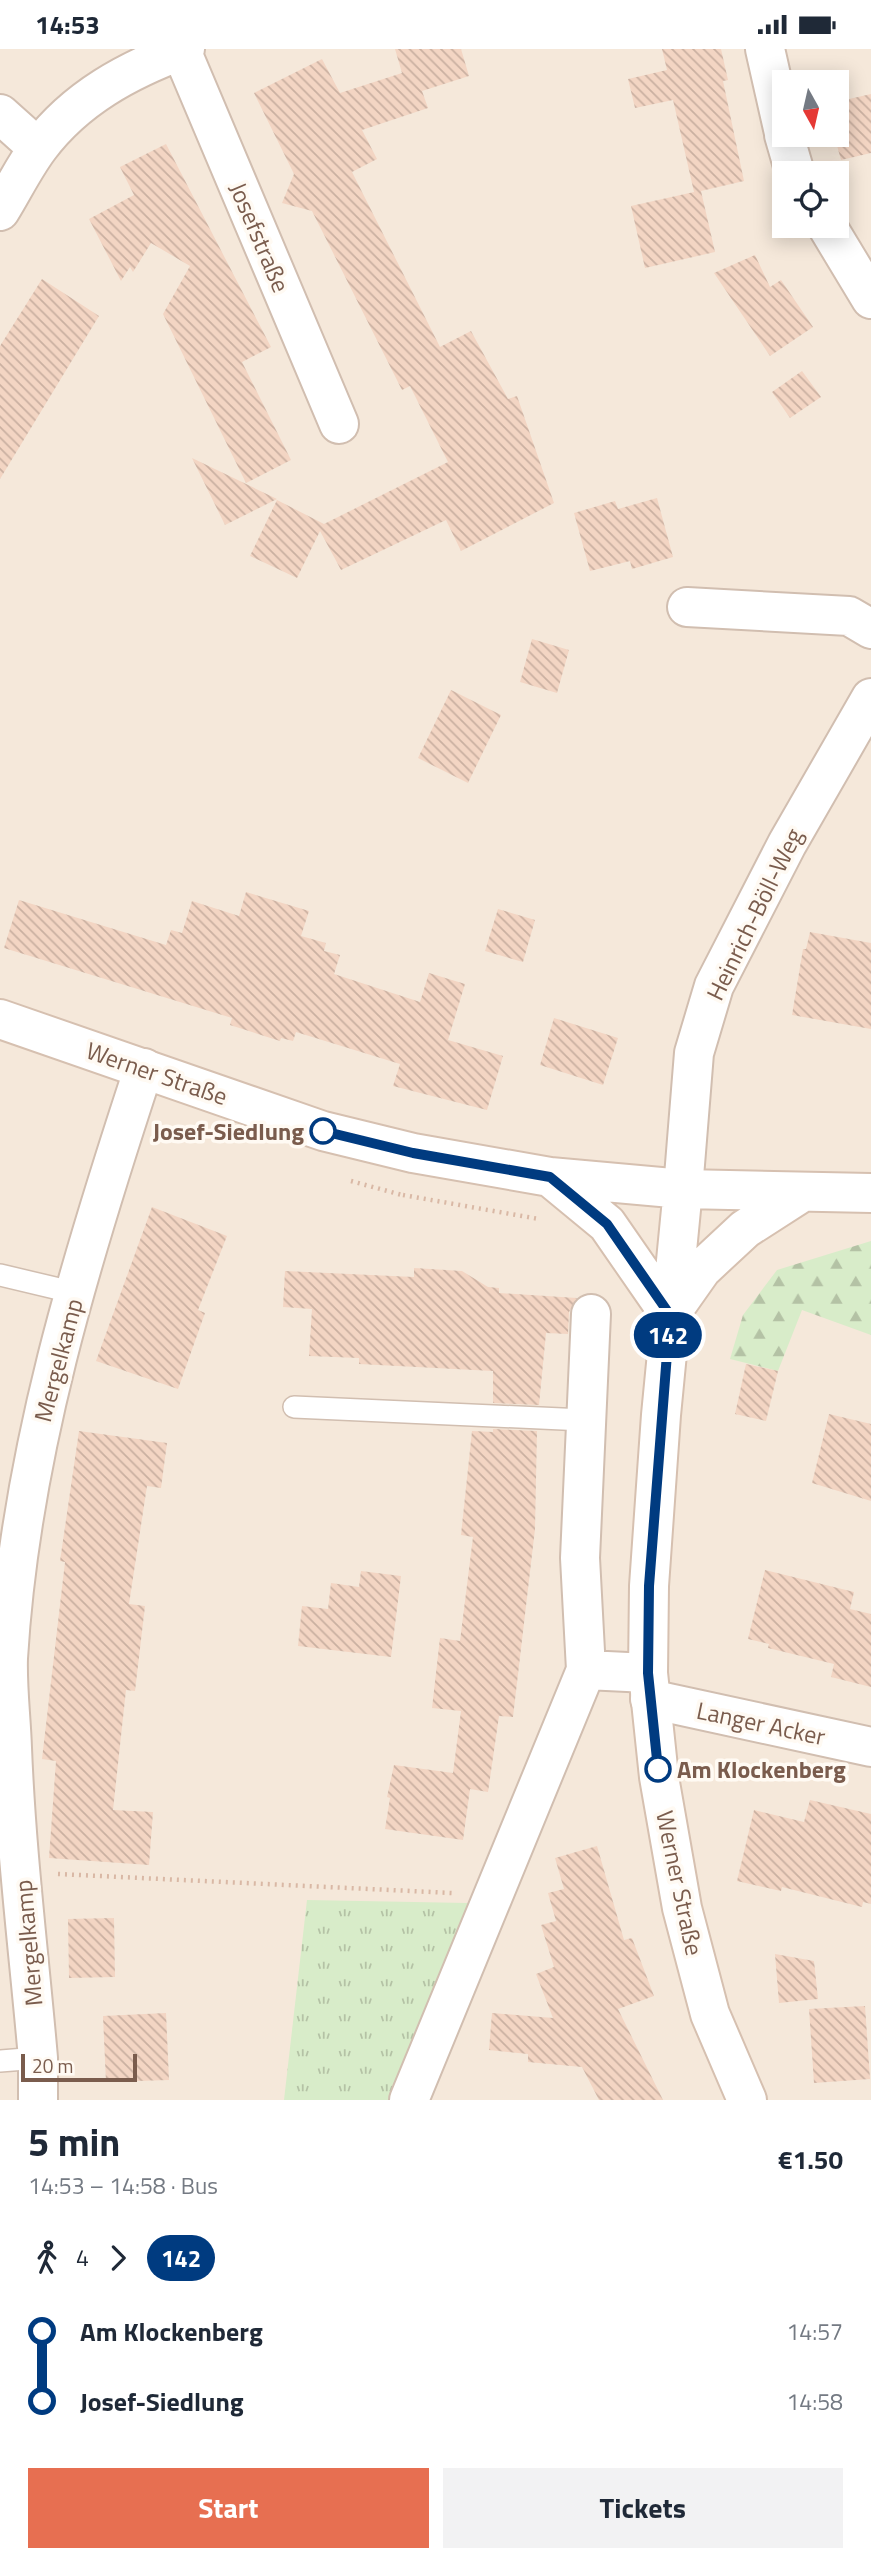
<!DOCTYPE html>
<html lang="en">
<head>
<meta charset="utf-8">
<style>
	:root { --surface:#fff; --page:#f2f2f3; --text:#1f2937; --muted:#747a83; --accent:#e76f51 }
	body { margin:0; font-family:"Titillium Web",sans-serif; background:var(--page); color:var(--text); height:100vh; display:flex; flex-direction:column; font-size:26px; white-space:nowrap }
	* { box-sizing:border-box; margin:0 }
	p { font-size:23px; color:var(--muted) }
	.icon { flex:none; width:38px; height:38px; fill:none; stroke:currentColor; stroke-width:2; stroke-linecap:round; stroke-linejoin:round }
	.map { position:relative; height:2051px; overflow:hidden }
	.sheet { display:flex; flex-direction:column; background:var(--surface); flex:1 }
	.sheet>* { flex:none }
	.badge { padding:0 14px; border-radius:23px; font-size:24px; line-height:46px }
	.needle { width:46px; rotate:172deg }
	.fabs { position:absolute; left:772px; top:21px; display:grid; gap:14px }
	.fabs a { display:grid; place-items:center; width:77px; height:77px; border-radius:0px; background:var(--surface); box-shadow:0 4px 18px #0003; font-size:35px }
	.scale { position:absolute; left:21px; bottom:18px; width:116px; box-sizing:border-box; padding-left:7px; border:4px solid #7a5c4d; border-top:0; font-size:19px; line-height:24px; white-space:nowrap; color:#7a5c4d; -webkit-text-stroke:5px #fffaf3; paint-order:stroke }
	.map>.badge { position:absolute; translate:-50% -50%; box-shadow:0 0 0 4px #fff }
	.legs { display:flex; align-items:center; gap:10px; height:77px; padding:0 28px; font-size:23px }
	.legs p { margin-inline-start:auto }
	.headline { display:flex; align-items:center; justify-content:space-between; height:119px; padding:0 28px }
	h1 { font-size:38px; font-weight:700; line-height:52px }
	.button { display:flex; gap:14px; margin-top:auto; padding:14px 28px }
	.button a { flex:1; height:80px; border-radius:0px; background:var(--accent); color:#fff; font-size:28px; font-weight:700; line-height:80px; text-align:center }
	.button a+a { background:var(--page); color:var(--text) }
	ul { padding:0 28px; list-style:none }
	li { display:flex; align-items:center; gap:24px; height:70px; font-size:26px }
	li i { display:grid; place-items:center; width:10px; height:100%; margin:0 9px; background:currentColor }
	li i::after { content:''; width:18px; height:18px; margin:-9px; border:5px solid; border-radius:50%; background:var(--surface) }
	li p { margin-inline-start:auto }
	li:first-child i { background:linear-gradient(#0000 50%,currentColor 0) }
	li:last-child i { background:linear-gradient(currentColor 50%,#0000 0) }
	.status { display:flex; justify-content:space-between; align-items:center; height:49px; padding:0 35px; background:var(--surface); direction:ltr }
	.status svg { height:19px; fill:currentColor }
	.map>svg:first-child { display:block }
	.residential { fill:#f5e8da; fill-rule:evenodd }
	.grass { fill:url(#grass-tufts) }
	.forest { fill:url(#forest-firs) }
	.building { fill:url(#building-back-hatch) }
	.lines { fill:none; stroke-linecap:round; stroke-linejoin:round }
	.lane-casing { stroke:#d1beb0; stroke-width:24 }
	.street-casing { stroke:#d1beb0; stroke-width:42 }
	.secondary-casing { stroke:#d6c0b0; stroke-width:42 }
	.path { stroke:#d9b8a5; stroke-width:4.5; stroke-dasharray:2 5; stroke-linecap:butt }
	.lane { stroke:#fff; stroke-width:21 }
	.street { stroke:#fff; stroke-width:38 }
	.secondary { stroke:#fff; stroke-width:38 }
	.line-1-casing { stroke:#fff; stroke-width:16 }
	.line-1 { stroke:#003b80; stroke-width:10 }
	.stop-1-dot { fill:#fff; stroke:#003b80; stroke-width:3.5 }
	.labels { text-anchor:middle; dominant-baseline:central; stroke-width:7; stroke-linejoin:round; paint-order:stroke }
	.street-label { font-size:24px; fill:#7a5c4d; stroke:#fffaf3 }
	.stop-label { font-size:24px; font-weight:bold; fill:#7a5c4d; stroke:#fffaf3; text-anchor:end }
</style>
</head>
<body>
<div class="status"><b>14:53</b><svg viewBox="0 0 49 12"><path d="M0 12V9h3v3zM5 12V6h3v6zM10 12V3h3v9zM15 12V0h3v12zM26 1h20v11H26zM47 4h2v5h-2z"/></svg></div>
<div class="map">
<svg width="871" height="2051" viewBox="0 0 871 2051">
	<defs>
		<pattern id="grass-tufts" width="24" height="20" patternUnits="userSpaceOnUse" patternTransform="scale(1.75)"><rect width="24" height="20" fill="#d8ecc9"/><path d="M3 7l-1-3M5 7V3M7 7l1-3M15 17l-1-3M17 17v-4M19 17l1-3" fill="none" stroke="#b4c2a5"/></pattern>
		<pattern id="forest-firs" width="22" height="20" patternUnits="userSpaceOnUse" patternTransform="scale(1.75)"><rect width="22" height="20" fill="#d8ecc9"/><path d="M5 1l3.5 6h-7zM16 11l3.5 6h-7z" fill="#b4c2a5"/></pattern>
		<pattern id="building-back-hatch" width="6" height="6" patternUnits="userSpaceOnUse" patternTransform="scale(1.75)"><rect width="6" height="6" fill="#f3d5c3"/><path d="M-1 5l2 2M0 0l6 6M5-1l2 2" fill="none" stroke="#cab0a1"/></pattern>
	</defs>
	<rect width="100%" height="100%" fill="#fdf6ec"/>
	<!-- residential -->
	<path class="residential" d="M0,0h871v2051h-871zM784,33h52v53h-52zM784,124h52v53h-52z"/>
	<!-- grass -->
	<path class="grass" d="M307,1851l161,3 -73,197h-111z"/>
	<!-- forest -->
	<path class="forest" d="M871,1192v94l-69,-25 -24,61 -48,-12 13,-44 34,-45z"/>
	<!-- building -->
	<path class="building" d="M395,0h66l8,27 -47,15 6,17 -66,22 15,29 -25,13 88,175 31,-16 37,68 9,-3 37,107 -93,48 -15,-31 -105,50 -21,-39 -23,47 -47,-22 27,-56 47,24 124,-62 -38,-76 -8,4 -90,-179 -30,-8 12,-29 -40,-81 68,-34 18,34 62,-20z
		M662,0h59l7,31 -5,1 21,100 -43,10 14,61 -70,16 -14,-62 63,-14 -21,-92 -38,8 -7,-29 39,-9z
		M871,45v59l-30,7 -5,-18v-40z
		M166,95l105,203 -29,15 49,98 -45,23 -83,-169 27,-48 -39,-23 -18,29 -3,-5 -9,14 -32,-62 45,-24 -14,-28z
		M755,206l15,32 11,-7 32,47 -43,29 -56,-83z
		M42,230l57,37 -99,163v-133z
		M802,322l19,26 -31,21 -18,-26z
		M192,409l85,41 -52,26z
		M657,449l16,59 -41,12 -2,-8 -40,10 -16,-58 41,-12 3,8z
		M532,590l37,11 -12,43 -37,-11z
		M451,641l50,25 -33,68 -50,-25z
		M246,843l63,19 -8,25 25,7 -2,8 16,4 -6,19 86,28 9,-29 36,11 -17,56 55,16 -16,54 -94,-24 7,-22 -104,-32 -3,9 -12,-3 -1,3 -50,-16 2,-7 -228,-70 15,-48 147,45 5,-15 11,3 10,-32 47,15z
		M498,860l37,11 -12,42 -38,-11z
		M810,883l61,11v86l-79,-14 11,-66h3z
		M554,969l64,20 -15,47 -63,-20z
		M152,1158l75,29 -29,74 7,3 -27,76 -82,-28z
		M414,1219l48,3 26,16 11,1v5l78,5 -8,14 -1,22 -22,-1 -7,72 -46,-2v-32l-134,-7v-6l-50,-2 3,-47 -29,-2 2,-36 129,6z
		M746,1315l32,7 -12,50 -31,-7z
		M829,1365l42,10v77l-59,-18z
		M493,1380l44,2 -2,98 -22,188 -14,-1 -11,76 -18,-3 -7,51 -78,-11 5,-31 -3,-1 7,-32 59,8 8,-62 -29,-3 8,-70 20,3 13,-104 -12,-2 11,-104 21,1z
		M79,1382l88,12 -6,45 -14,-2 -18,118 16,2 -10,85 -9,-1 -13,120 40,2 -4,53 -100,-7 7,-97 -14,-2 23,-197 -5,-1z
		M765,1521l89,22 -4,17 21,5v73l-40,-10 3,-13 -66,-16 1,-4 -21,-5z
		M361,1522l40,5 -10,81 -93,-11 4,-40 26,3 3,-26 28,4z
		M810,1751l61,14v90l-8,-2 -1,5 -80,-20 -1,4 -44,-10 17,-71 50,12z
		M597,1797l27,94 8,-2 22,58 -36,13 45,91h-64l-17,-33 -54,-5v-8l-39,-4 3,-37 61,5 -17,-44 18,-7 -13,-42 15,-4 -8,-28 16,-4 -9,-31z
		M114,1869l1,59 -46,1 -1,-59z
		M775,1905l39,7 4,38 -39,4z
		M865,1957l5,73 -56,4 -5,-74z
		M166,1964l3,67 -63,2 -3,-66z"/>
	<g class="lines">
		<!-- lane casing -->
		<g class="lane-casing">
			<path id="lane" d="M0,1226l76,18
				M294,1358l290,13
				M0,2012l38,-3"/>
		</g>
		<!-- street casing -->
		<g class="street-casing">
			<path id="street" d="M765,0l19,84
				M181,1l158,374
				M0,65l38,34
				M784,86l11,38
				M0,162c13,-21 24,-44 39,-64 37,-49 89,-77 146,-98
				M827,177l44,73
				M687,558l162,9 22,13
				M683,1140l11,-136 20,-67 73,-142 84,-146
				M586,1621l-6,-112 11,-244
				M650,1650l221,48
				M38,2051v-42c-9,-103 -22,-207 -26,-310 -1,-30 -5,-61 -4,-90 12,-202 73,-399 136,-590
				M409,2051l177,-430 62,3"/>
		</g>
		<!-- secondary casing -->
		<g class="secondary-casing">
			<path id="secondary" d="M0,970l323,112 90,22 137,24 133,12 188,4
				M550,1128l57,47 63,91
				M683,1140l-22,226 -12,171 -1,87 11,104 23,131 28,106 37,86
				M671,1264l31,-44 43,-40 56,-36"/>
		</g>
		<!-- path -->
		<path class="path" d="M351,1132l51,14
			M403,1146l136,24
			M58,1825l394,19"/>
		<!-- lane -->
		<use href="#lane" class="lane"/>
		<!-- street -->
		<use href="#street" class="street"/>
		<!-- secondary -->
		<use href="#secondary" class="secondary"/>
	</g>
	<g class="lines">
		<!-- line-1 casing -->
		<g class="line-1-casing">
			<path id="line-1" d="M323,1082l90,22 137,24 57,47 63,91 -21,271 -1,87 10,96"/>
		</g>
		<!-- line-1 -->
		<use href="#line-1" class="line-1"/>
	</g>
	<!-- markers -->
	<g class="stop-1-dot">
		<circle cx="323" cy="1082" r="12"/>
		<circle cx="658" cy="1720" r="12"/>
	</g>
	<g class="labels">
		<!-- street labels -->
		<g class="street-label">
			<text transform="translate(260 188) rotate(67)">Josefstraße</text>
			<text transform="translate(754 865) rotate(-64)">Heinrich-Böll-Weg</text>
			<text transform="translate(157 1024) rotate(19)">Werner Straße</text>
			<text transform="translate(58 1311) rotate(-75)">Mergelkamp</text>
			<text transform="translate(761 1674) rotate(12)">Langer Acker</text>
			<text transform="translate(680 1834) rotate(78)">Werner Straße</text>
			<text transform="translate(28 1894) rotate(-95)">Mergelkamp</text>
		</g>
		<!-- stop labels -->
		<g class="stop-label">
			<text x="304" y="1082">Josef-Siedlung</text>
			<text x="677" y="1720" text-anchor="start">Am Klockenberg</text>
		</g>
	</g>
</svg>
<div class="fabs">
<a><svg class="needle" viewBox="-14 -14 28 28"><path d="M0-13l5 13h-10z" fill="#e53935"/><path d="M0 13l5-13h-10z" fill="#747a83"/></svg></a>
<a><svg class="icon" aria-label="locate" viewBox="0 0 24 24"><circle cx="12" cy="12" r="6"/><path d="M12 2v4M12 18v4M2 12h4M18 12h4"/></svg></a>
</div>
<div class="scale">20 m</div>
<b class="badge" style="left:668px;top:1286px;background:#003b80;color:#fff">142</b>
</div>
<section class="sheet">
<div class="headline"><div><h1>5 min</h1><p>14:53 – 14:58 · Bus</p></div><b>€1.50</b></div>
<div class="legs"><svg class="icon" aria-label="walk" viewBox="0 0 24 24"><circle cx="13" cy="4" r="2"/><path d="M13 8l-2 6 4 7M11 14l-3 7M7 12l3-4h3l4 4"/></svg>4<svg class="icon" aria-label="forward" viewBox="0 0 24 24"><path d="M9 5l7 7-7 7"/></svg><b class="badge" style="background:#003b80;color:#fff">142</b></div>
<ul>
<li><i style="color:#003b80"></i><b>Am Klockenberg</b><p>14:57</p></li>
<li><i style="color:#003b80"></i><b>Josef-Siedlung</b><p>14:58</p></li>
</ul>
<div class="button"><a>Start</a><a>Tickets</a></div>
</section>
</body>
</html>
